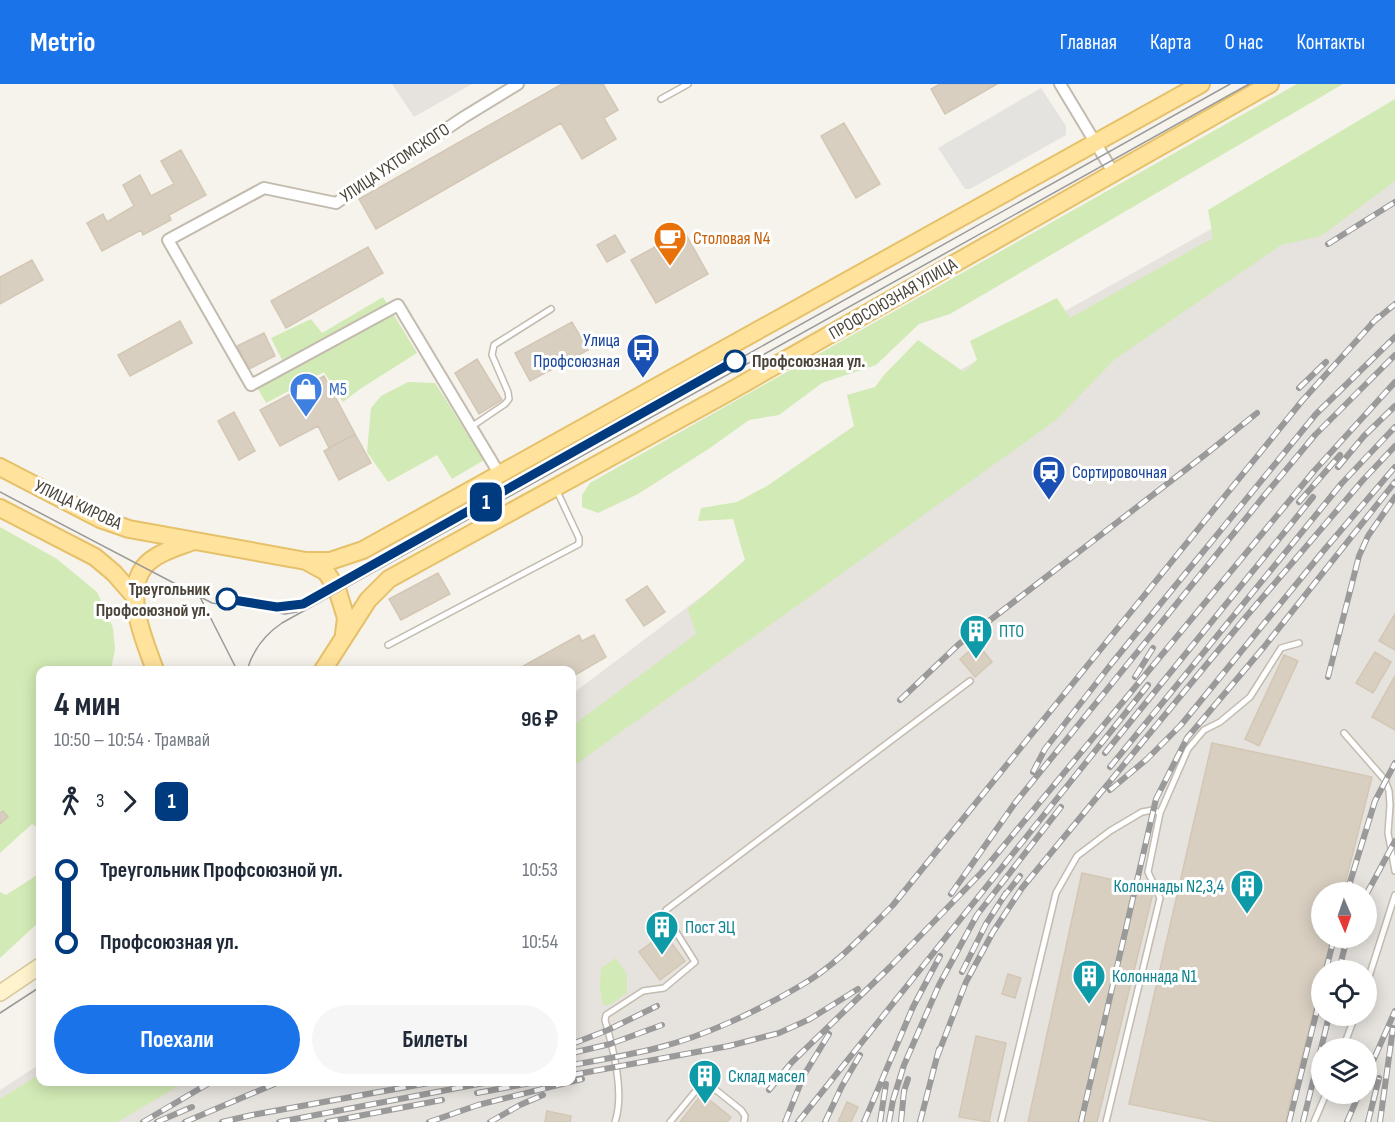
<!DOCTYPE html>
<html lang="ru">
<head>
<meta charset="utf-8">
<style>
	:root { --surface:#fff; --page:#f6f6f7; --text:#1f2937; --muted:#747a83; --accent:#1a73e8 }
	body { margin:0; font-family:"Sofia Sans Condensed",sans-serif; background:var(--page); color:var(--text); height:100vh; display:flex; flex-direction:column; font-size:22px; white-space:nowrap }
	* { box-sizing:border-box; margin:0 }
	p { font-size:20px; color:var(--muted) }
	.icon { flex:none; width:33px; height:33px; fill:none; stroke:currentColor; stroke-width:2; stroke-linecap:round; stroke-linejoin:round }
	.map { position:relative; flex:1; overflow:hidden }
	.sheet { position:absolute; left:36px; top:582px; width:540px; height:420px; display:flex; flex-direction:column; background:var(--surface); border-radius:12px; box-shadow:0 3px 15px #0003 }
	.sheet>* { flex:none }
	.badge { padding:0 12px; border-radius:9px; font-size:21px; line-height:39px }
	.needle { width:39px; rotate:178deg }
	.fabs { position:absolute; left:1311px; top:798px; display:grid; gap:12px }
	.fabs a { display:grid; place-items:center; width:66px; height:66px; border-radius:50%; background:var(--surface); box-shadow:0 3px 15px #0003; font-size:30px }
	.map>.badge { position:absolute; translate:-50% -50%; box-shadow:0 0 0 3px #fff }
	.legs { display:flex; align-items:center; gap:9px; height:66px; padding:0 18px; font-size:20px }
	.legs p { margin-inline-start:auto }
	.headline { display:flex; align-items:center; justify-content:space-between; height:102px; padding:0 18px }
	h1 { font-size:33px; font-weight:700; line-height:45px }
	.action { display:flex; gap:12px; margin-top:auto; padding:12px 18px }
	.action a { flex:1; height:69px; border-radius:36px; background:var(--accent); color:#fff; font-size:24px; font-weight:700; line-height:69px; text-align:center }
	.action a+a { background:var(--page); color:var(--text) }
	ul { padding:0 18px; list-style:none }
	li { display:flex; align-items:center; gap:21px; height:72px; font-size:22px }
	li i { display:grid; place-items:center; width:9px; height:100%; margin:0 8px; background:currentColor }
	li i::after { content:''; width:15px; height:15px; margin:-8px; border:4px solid; border-radius:50%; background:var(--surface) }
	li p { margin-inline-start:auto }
	li:first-child i { background:linear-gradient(#0000 50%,currentColor 0) }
	li:last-child i { background:linear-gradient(currentColor 50%,#0000 0) }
	header { display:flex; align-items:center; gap:36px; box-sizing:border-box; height:84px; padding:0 30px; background:var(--accent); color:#fff }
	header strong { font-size:28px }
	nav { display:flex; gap:33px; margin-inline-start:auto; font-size:21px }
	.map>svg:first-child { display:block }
	.industrial { fill:#e6e2dd; fill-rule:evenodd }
	.green { fill:#d2eab5 }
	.parking { fill:#e5e3e0 }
	.building { fill:#d8cfc1; stroke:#d3c7b4; stroke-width:1.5 }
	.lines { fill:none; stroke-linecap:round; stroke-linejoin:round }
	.service-casing { stroke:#c2bbae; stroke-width:8 }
	.minor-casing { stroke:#c2bbae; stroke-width:14 }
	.secondary-casing { stroke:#d6c79b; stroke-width:18 }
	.primary-casing { stroke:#e6c16a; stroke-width:20 }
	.service { stroke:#fff; stroke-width:5 }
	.minor { stroke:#fff; stroke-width:10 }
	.secondary { stroke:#fff3cd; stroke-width:15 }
	.primary { stroke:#ffe39c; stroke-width:16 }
	.tram { stroke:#9a9a9a; stroke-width:1.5 }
	.rail-casing { stroke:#9a9a9a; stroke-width:6 }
	.rail { stroke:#fff; stroke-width:4; stroke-dasharray:11; stroke-linecap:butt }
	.line-1-casing { stroke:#fff; stroke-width:14 }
	.line-1 { stroke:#003b80; stroke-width:9 }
	.stop-1-dot { fill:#fff; stroke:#003b80; stroke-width:3 }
	.labels { text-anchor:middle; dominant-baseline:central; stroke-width:6; stroke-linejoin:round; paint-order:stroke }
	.street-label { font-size:18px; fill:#4b4439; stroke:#fff }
	.food-label { font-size:18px; fill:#c56008; stroke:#fff; text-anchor:start }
	.transit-label { font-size:18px; fill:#164399; stroke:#fff; text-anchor:end }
	.stop-label { font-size:18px; font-weight:bold; fill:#4b4439; stroke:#fff; text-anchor:start }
	.shop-label { font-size:18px; fill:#366cbe; stroke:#fff; text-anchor:start }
	.culture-label { font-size:18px; fill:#0d838f; stroke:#fff; text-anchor:start }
</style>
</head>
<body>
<header>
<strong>Metrio</strong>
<nav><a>Главная</a><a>Карта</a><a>О нас</a><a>Контакты</a></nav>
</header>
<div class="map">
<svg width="1395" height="1038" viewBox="0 0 1395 1038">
	<rect width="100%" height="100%" fill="#f6f3ec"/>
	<!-- industrial -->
	<path class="industrial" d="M392,0h80l-58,33z
		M1395,23v1015h-1395v-32l40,-26v18h532v-388l178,-134 130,-145 404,-227zM1322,808h44v46h-44zM1322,886h44v46h-44zM1322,964h44v46h-44z"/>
	<!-- green -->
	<path class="green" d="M1297,0h46l-393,230 -31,10 -43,41 -54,18 -43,32 -30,5 -39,28 -72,46 -40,19 -16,-6v-12l8,-12z
		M1395,15v82l-74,55 -40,9 -166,114 -59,61 -484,347v-41l124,-92 -8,-25 57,-49 -12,-41 -35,2 3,-13 36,-6 30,-16 87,-60 -7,-31 28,-8 9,-12 34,-35 46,32 13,-12 -7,-19 87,-43 13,20 143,-80 -5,-28z
		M383,213l34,56 -57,36 -17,13 -19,-30 -58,31 -9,-16 31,-15 -17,-34 40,-19 11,14z
		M408,298l27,1 49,77 -32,19 -15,-24 -49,27 -21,-30 4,-44 10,-12z
		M0,443l57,32 40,33 16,36 2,21 -4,21h-71v159l-8,-5 -32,29z
		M40,789v48l-40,37v-66l6,3z
		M616,874l11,16v19l-17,12h-7l-3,-17 1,-20z
		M40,990v8h141l-9,8 -55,32h-117v-23z"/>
	<!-- parking -->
	<path class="parking" d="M1041,4l25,38v9l-96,54h-5l-27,-41z"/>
	<!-- building -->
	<path class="building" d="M562,0h41l15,26 -14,8 12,21 -34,20 -21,-36 -185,106 -17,-30z
		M940,0h57l-52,30 -14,-25z
		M844,39l36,61 -24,14 -35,-62z
		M181,66l25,45 -37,20 2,5 -28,15 -2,-5 -39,21 -15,-28 16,-9 4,8 27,-16 -11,-21 17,-10 11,21 23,-12 -13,-23z
		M684,147l24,43 -52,29 -25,-43z
		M615,151l10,17 -18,10 -10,-17z
		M368,163l15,26 -97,55 -15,-27z
		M32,176l11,20 -43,24v-27z
		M180,237l12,22 -62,33 -12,-21z
		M572,238l16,28 -58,31 -15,-28z
		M264,249l11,23 -26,13 -12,-23z
		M477,275l25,41 -23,14 -24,-41z
		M324,292l31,58 -26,14 -11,-22 -38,20 -20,-36z
		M234,328l21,39 -16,9 -21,-39z
		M355,350l16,29 -32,17 -15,-29z
		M438,489l12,21 -49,26 -12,-21z
		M647,502l18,26 -21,14 -18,-26z
		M1395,530v36l-16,-9z
		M579,551l3,6 12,-6 12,22 -34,20v-7h-54v-1z
		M978,560l14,18 -17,15 -15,-18z
		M1375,568l16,10 -18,31 -17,-10z
		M1284,571l14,6 -39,85 -14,-7z
		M1395,592v54l-23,-13z
		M1212,659l160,34 -29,115h-21v46h10l-9,32h-1v8l-37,144h-68l-88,-18z
		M3,727l5,6 -8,7v-11z
		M1082,789l72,16 -57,233h-69z
		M664,849l21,28 -25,19 -21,-28z
		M1008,890l13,4 -6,20 -13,-4z
		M976,952l30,7 -17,79 -30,-5z
		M702,1010l29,23 -4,5h-47z
		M847,1018l11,5 -7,15h-13z
		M547,1027l24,5 -1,6h-25z"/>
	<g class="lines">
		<!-- service casing -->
		<g class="service-casing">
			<path id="service" d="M661,15l27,-15
				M471,343l34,-23 4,-5 -1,-7 -16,-37 2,-10 57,-36
				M388,561l191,-101v-6l-23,-49
				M1344,649l41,47 4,11 1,14 -2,28 7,38
				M1366,902l29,-91
				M1343,964l12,-32
				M615,1038c10,-29 -2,-74 -10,-102l1,-5 37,-24 21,-3 31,-26 -29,-46v-6l304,-229
				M670,1038l29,-35 6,-2 6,1 30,24 4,6 -1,6
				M1001,1038l55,-229 21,-37 33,-25 32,-19 11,-2 7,3
				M1106,1038l54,-224 -12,-26 12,-59 28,-64 16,-19 16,-8 30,-25 31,-49 18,-5
				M1314,1038l12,-28"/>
		</g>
		<!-- minor casing -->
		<g class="minor-casing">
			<path id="minor" d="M1060,0l53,88
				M500,391l-102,-170 -147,80 -83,-145 96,-52 72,15 128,-86 54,-33"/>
		</g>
		<!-- secondary casing -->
		<g class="secondary-casing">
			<path id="secondary" d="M0,909l40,-27"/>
		</g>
		<!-- primary casing -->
		<g class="primary-casing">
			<path id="primary" d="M0,383l100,52 29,10 177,32 20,11 11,17 9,29 -2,16
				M0,424l95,49 19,16 21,24
				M306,477h24l33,-11 838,-466
				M155,586c-10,-28 -32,-76 -11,-103 11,-14 34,-20 50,-26
				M323,586l45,-70 21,-21 338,-186 543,-309"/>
		</g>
		<!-- service -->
		<use href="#service" class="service"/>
		<!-- minor -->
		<use href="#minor" class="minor"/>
		<!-- secondary -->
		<use href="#secondary" class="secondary"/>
		<!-- primary -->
		<use href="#primary" class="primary"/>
		<!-- tram -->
		<path class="tram" d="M664,317l566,-317
			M0,408l212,111 73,11 12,-2
			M200,513l37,73
			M247,586c6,-20 17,-35 35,-47l967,-539
			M0,929l40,-26"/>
		<!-- rail casing -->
		<g class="rail-casing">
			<path id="rail" d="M1328,160l67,-42
				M1372,239l23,-19
				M1299,304l27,-26
				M1338,383l26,-31 31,-30
				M1299,418l41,-47
				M1135,593l18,-29
				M1328,593l31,-121 9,-20 27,-39
				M900,616l59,-56 247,-190 51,-41
				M1105,669l208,-256
				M1110,683l232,-284 53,-56
				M1033,688l12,-23 67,-86 204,-249 79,-77
				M1110,706l37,-31 34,-34 144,-176 70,-82
				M1347,808l28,-91 20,-38
				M951,810l64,-91 249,-307 51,-61 80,-80
				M1366,811l29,-54
				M1002,815l18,-23
				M1326,886l8,-32
				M1339,886l8,-32
				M962,888l24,-48 20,-31
				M572,960l36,-14 49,-24
				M572,969l38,-9 52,-19
				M937,973l29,-75 27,-50 29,-44 223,-270 118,-138 32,-34
				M572,981c28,-5 57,-10 85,-17 48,-12 101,-37 143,-62 36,-20 64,-52 93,-81l409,-504 76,-84
				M572,991l157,-29 50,-13 31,-14 48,-30
				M1366,993l29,-66
				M769,1006l23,-28 98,-95 92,-95 332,-401 81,-89
				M477,1009l59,-11
				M143,1038l68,-40
				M157,1038l35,-15
				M185,1038l94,-40
				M222,1038l30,-7 182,-33
				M279,1038l210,-40
				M327,1038l115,-22
				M429,1038l49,-17 104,-26
				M490,1038l30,-17 23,-10
				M785,1038l19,-47 25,-41
				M798,1038l350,-437
				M825,1038l17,-36 18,-31
				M864,1038l49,-115 27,-51
				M880,1038l6,-38
				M889,1038l4,-22 11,-35 35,-80 38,-70 84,-108
				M901,1038l3,-31 4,-12
				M920,1038l19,-73
				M1081,1038l75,-323 31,-61 77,-91 131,-165
				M1289,1038l33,-132
				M1303,1038l26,-106
				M1347,1038l12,-28
				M1368,1038l11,-44
				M1380,1038l13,-94"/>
		</g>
		<!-- rail -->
		<use href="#rail" class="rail"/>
	</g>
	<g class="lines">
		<!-- line-1 casing -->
		<g class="line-1-casing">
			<path id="line-1" d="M227,515l50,8 26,-3 432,-243"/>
		</g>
		<!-- line-1 -->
		<use href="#line-1" class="line-1"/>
	</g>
	<!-- icons -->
	<defs>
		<g id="cafe-pin" transform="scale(1.725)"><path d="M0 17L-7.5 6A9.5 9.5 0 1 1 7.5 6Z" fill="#e8710a" stroke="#fff"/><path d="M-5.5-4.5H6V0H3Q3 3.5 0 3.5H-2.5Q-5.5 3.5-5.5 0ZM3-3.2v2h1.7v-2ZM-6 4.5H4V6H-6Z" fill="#fff"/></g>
		<g id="bus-pin" transform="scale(1.725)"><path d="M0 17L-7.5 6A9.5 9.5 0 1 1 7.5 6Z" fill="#1a4fb4" stroke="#fff"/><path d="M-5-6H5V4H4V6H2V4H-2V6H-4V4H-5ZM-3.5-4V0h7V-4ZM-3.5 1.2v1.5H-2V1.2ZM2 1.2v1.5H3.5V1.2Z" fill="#fff"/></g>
		<g id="shop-pin" transform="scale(1.725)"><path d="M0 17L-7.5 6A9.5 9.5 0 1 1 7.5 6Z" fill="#3f7fe0" stroke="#fff"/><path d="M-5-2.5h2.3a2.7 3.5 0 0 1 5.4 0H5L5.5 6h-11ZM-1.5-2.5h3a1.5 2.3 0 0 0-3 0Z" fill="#fff"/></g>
		<g id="station-pin" transform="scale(1.725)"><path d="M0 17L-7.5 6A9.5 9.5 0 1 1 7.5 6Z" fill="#1a4fb4" stroke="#fff"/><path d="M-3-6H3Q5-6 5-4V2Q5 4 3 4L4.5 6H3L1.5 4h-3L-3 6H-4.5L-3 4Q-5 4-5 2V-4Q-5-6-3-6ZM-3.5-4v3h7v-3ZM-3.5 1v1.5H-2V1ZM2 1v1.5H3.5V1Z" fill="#fff"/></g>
		<g id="building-pin" transform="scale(1.725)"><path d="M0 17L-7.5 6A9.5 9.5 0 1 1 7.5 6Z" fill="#0f9aa8" stroke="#fff"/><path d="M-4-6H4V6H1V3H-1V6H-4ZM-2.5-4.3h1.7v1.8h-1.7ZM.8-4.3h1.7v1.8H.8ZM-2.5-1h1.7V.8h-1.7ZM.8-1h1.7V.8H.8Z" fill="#fff"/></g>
	</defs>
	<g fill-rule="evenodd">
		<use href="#cafe-pin" x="670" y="154"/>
		<use href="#bus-pin" x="643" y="266"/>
		<use href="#shop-pin" x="306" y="305"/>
		<use href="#station-pin" x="1049" y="388"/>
		<use href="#building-pin" x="976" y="547"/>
		<use href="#building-pin" x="1247" y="802"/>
		<use href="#building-pin" x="662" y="843"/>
		<use href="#building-pin" x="1089" y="892"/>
		<use href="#building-pin" x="705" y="992"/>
	</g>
	<!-- markers -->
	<g class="stop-1-dot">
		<circle cx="735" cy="277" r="10"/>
		<circle cx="227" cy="515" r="10"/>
	</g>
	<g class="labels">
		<!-- street labels -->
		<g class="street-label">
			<text transform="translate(395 79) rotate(-34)">УЛИЦА УХТОМСКОГО</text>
			<text transform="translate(893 215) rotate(-30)">ПРОФСОЮЗНАЯ УЛИЦА</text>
			<text transform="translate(78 421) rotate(25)">УЛИЦА КИРОВА</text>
		</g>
		<!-- food labels -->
		<g class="food-label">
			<text x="693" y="154">Столовая N4</text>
		</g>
		<!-- transit labels -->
		<g class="transit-label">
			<text x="620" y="256">Улица<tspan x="620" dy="21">Профсоюзная</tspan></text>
			<text x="1072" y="388" text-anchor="start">Сортировочная</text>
		</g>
		<!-- stop labels -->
		<g class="stop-label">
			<text x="752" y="277">Профсоюзная ул.</text>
			<text x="210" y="505" text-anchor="end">Треугольник<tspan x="210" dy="21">Профсоюзной ул.</tspan></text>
		</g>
		<!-- shop labels -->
		<g class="shop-label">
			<text x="329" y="305">М5</text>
		</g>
		<!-- culture labels -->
		<g class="culture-label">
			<text x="999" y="547">ПТО</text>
			<text x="1224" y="802" text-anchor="end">Колоннады N2,3,4</text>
			<text x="685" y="843">Пост ЭЦ</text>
			<text x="1112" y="892">Колоннада N1</text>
			<text x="728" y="992">Склад масел</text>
		</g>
	</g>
</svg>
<div class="fabs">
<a><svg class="needle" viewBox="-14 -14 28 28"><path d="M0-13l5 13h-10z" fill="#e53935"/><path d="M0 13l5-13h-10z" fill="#747a83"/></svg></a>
<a><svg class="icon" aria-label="locate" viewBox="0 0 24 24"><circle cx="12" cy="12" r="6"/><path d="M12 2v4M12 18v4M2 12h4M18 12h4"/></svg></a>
<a><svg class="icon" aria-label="layers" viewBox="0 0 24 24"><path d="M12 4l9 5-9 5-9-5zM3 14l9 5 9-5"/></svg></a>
</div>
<b class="badge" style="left:486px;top:418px;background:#003b80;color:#fff">1</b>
<section class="sheet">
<div class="headline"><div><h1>4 мин</h1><p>10:50 – 10:54 · Трамвай</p></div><b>96 ₽</b></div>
<div class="legs"><svg class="icon" aria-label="walk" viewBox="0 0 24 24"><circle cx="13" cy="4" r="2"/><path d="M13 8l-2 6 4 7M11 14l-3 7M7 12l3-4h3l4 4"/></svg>3<svg class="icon" aria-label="forward" viewBox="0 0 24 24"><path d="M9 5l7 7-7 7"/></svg><b class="badge" style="background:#003b80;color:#fff">1</b></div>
<ul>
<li><i style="color:#003b80"></i><b>Треугольник Профсоюзной ул.</b><p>10:53</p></li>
<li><i style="color:#003b80"></i><b>Профсоюзная ул.</b><p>10:54</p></li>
</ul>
<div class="action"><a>Поехали</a><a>Билеты</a></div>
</section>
</div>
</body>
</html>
